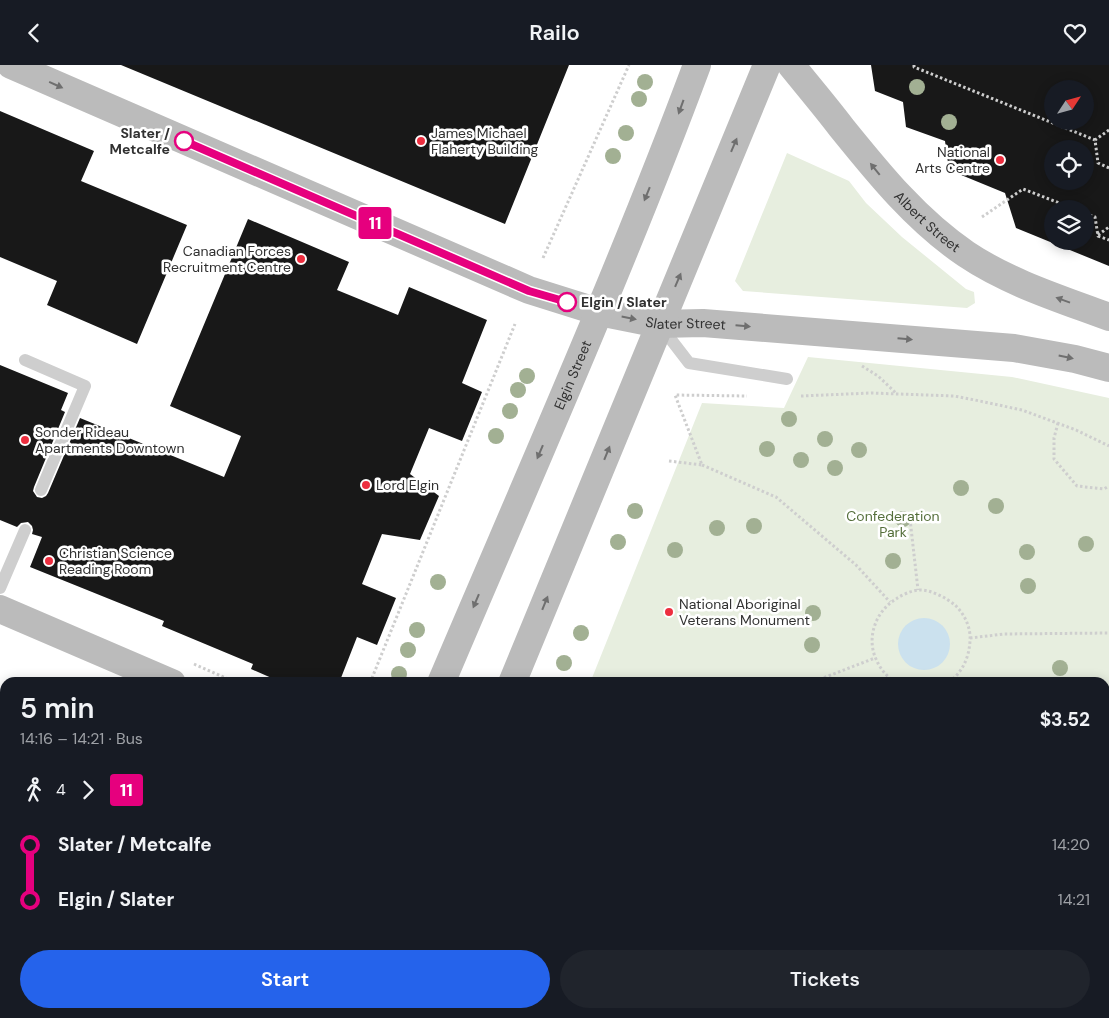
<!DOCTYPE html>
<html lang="en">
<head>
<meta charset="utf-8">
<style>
	:root { --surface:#171b24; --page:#20242c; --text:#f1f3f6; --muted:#9ea1a6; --accent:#2563eb }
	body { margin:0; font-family:"DM Sans",sans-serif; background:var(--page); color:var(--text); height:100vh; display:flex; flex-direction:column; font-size:19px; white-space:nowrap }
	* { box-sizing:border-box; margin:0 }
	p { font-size:16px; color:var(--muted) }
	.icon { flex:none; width:28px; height:28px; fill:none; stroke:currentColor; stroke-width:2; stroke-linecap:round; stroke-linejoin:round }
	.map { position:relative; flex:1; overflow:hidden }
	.details { position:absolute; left:0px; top:612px; width:1110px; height:341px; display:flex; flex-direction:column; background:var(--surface); border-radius:15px 15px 0 0; box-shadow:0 2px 12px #0003 }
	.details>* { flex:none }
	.badge { padding:0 10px; border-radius:4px; font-size:18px; line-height:32px }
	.needle { width:32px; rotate:54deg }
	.tools { position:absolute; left:1044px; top:15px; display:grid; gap:10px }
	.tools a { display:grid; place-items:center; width:50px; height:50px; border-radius:50%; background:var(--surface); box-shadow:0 2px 12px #0003; font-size:25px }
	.map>.badge { position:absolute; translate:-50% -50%; box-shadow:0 0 0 2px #fff }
	.legs { display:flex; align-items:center; gap:8px; height:55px; padding:0 20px; font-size:16px }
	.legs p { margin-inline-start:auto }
	.head { display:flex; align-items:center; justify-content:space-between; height:85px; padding:0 20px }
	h1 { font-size:28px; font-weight:600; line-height:38px }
	.cta { display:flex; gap:10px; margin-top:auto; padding:10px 20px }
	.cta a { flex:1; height:58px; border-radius:30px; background:var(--accent); color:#fff; font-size:20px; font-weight:600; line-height:58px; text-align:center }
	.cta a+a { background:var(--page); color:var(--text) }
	ul { padding:0 20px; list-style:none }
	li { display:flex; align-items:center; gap:18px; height:55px; font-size:19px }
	li i { display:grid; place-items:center; width:8px; height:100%; margin:0 6px; background:currentColor }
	li i::after { content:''; width:12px; height:12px; margin:-6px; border:4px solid; border-radius:50%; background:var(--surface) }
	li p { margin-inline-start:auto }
	li:first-child i { background:linear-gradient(#0000 50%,currentColor 0) }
	li:last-child i { background:linear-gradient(currentColor 50%,#0000 0) }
	header { display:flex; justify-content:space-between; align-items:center; height:65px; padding:0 20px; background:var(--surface); font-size:22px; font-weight:600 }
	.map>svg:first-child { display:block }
	.green { fill:#e7eedf }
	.water { fill:#cbe1ee }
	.building { fill:#181818; fill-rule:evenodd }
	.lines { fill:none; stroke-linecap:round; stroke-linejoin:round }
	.path { stroke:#cecece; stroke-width:3; stroke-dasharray:2.5 2.5; stroke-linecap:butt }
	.service { stroke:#cecece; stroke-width:12 }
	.minor { stroke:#cecece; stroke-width:24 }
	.secondary { stroke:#bbb; stroke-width:28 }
	.tree { fill:#a2b093 }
	.oneway { fill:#6f6f6f }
	.line-1-casing { stroke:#fff; stroke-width:11 }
	.line-1 { stroke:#e6007e; stroke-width:8 }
	.stop-1-dot { fill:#fff; stroke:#e6007e; stroke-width:2.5 }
	.poi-dot { fill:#ed2e3f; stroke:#fff; stroke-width:2 }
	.labels { text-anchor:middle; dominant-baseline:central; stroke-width:5; stroke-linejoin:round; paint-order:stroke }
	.stop-label { font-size:14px; font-weight:bold; fill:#313131; stroke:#fff; text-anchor:end }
	.poi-label { font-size:14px; fill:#313131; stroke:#fff; text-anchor:start }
	.street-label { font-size:14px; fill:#313131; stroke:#fff }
	.park-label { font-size:14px; fill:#556f3b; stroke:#fff }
</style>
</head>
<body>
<header><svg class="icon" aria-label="back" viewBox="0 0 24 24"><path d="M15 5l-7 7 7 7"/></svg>Railo<svg class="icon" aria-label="heart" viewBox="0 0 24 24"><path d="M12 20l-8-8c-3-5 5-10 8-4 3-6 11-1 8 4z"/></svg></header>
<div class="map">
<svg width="1109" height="953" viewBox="0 0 1109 953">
	<rect width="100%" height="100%" fill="#fff"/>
	<!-- green -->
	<path class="green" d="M787,88l62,28 17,22 36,34 64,52 8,3 1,11 -8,5 -224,-17 -8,-10z
		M808,292l204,20 97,21v620h-34l-10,-4h40v-331h-515l112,-280 82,5z
		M724,949h67l9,4h-77z"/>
	<!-- water -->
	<path class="water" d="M898 579a26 26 0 1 1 52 0a26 26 0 1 1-52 0Z"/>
	<!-- building -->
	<path class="building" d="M121,0h448l-64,159z
		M871,0h238v201l-93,-38 -11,-35 -56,-23 -4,-29 -39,-14 -3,-25 -28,-11zM1052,24h33v32h-33zM1052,84h33v32h-33zM1052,144h33v32h-33z
		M0,46l94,40 -13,30 106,44 -50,119 -90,-39 10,-24 -57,-24z
		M248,154l101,43 -12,28 61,25 11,-28 78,33 -25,63 20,9 -20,49 -33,-13 -19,46 29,22 -19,44 -38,-6 -20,50 34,14 -19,47 -20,-8 -18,46h-56l-32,-14 2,-5 -91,-38 2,-5 -134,-54 12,-30 -10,-3 1,-4 -1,-4 -4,-4 -7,1 -4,4 -17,-7v-155l68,28 -7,17 4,2 -31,75 -1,4 4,6 5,1 4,-2 2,-3 32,-75 144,59 17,-41 -71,-30z"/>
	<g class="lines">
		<!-- path -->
		<path class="path" d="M914,0v2l181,73
			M1109,65l-14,10 3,23 11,5
			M1085,148l10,4 3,19 11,4
			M982,152l41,-28 52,20
			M1098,170l11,-8
			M543,193l86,-193
			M862,301l16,10 18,17
			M801,331l70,-3 83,3 21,4 47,10 54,20 33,16
			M1058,358l-4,15v21l23,27 27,3 5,-3
			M669,396l33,4 -27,-70 72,1
			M702,400l74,32 80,68 34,37
			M910,454l8,71
			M970,573l34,-4 105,-1
			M194,599l43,19
			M370,618l145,-359
			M810,618l65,-25
			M895,618c-8,-7 -15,-14 -19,-24 -10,-22 0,-48 20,-60 6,-4 14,-8 22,-9 12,-1 29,8 38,16 9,9 15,22 14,35 -1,17 -8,33 -23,42
			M1105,679l4,-4
			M1105,855l4,3
			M733,949l14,4
			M825,949l10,4
			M443,953l1,-4"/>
		<!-- service -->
		<path class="service" d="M659,259l30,39 98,16
			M25,295l60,26 -44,104
			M0,523l25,-58"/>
		<!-- minor -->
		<path class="minor" d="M0,934l5,2
			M33,949l10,4"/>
		<!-- secondary -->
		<g class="secondary">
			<path id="s1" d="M11,0l518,225 70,22 60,12 44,-1 311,25 61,11 34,9"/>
			<path id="s2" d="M791,0c17,21 34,41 50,62 38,47 75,93 125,127 43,29 95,45 143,63"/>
			<path d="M0,544l172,74"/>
			<path id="s3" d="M441,618c87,-205 178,-409 256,-618"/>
			<path d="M512,618l255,-618"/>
			<path d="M932,949l9,4"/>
			<path d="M264,953l2,-4"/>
			<path d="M329,953l2,-4"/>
		</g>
	</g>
	<!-- trees -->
	<g class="tree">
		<circle cx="645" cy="17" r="8"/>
		<circle cx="917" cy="22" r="8"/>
		<circle cx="639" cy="34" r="8"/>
		<circle cx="949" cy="57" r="8"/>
		<circle cx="626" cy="68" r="8"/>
		<circle cx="613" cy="91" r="8"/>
		<circle cx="527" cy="311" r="8"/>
		<circle cx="518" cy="325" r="8"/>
		<circle cx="510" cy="346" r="8"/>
		<circle cx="789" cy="354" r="8"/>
		<circle cx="496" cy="371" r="8"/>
		<circle cx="825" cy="374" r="8"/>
		<circle cx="767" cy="384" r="8"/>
		<circle cx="859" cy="385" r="8"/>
		<circle cx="801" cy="395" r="8"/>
		<circle cx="835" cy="403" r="8"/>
		<circle cx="961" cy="423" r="8"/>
		<circle cx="996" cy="441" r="8"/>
		<circle cx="635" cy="446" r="8"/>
		<circle cx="903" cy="454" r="8"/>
		<circle cx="754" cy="461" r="8"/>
		<circle cx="717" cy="463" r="8"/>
		<circle cx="618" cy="477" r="8"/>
		<circle cx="1086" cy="479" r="8"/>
		<circle cx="675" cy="485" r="8"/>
		<circle cx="1027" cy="487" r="8"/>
		<circle cx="893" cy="496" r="8"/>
		<circle cx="438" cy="517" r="8"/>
		<circle cx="1028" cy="521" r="8"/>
		<circle cx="813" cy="548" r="8"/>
		<circle cx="417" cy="565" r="8"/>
		<circle cx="581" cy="568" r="8"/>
		<circle cx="812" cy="580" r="8"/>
		<circle cx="408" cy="585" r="8"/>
		<circle cx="564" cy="598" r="8"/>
		<circle cx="1060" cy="603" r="8"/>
		<circle cx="399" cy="609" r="8"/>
	</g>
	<!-- one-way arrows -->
	<defs><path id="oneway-solid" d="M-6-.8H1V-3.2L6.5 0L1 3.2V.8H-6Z" transform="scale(1.25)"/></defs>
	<g class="oneway">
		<use href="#oneway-solid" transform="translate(56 20) rotate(24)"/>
		<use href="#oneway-solid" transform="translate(681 42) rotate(110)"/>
		<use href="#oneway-solid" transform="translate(734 80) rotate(-67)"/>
		<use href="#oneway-solid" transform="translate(875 104) rotate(-129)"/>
		<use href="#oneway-solid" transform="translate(647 129) rotate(112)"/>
		<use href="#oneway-solid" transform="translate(678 215) rotate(-67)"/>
		<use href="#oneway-solid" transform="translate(1063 235) rotate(-160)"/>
		<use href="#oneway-solid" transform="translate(629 253) rotate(11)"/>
		<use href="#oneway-solid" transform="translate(743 261) rotate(5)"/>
		<use href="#oneway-solid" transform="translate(905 274) rotate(5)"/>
		<use href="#oneway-solid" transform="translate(1066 292) rotate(12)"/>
		<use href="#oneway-solid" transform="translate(540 387) rotate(113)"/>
		<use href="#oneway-solid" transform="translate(607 388) rotate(-68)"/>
		<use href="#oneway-solid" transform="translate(476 536) rotate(113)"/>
		<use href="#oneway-solid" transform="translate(545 538) rotate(-68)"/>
	</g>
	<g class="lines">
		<!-- line-1 casing -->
		<g class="line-1-casing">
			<path id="line-1" d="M184,76l345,150 38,11"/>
		</g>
		<!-- line-1 -->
		<use href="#line-1" class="line-1"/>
	</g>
	<!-- markers -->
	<g class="stop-1-dot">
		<circle cx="184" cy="76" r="9"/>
		<circle cx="567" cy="237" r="9"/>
	</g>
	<g class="poi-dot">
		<circle cx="421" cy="76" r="5"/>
		<circle cx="1000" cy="95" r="5"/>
		<circle cx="301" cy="194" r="5"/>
		<circle cx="25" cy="375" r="5"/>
		<circle cx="366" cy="420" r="5"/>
		<circle cx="49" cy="496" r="5"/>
		<circle cx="669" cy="547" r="5"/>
	</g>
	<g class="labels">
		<!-- stop labels -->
		<g class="stop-label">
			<text x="170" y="68">Slater /<tspan x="170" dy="16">Metcalfe</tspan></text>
			<text x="581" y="237" text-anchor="start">Elgin / Slater</text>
		</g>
		<!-- poi labels -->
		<g class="poi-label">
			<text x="431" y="68">James Michael<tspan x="431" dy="16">Flaherty Building</tspan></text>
			<text x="990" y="87" text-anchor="end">National<tspan x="990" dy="16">Arts Centre</tspan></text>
			<text x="291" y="186" text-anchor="end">Canadian Forces<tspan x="291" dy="16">Recruitment Centre</tspan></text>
			<text x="35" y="367">Sonder Rideau<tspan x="35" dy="16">Apartments Downtown</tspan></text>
			<text x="376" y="420">Lord Elgin</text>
			<text x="59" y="488">Christian Science<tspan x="59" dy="16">Reading Room</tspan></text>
			<text x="679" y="539">National Aboriginal<tspan x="679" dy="16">Veterans Monument</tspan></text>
		</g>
		<!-- street labels -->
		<g class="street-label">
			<text stroke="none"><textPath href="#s2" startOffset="208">Albert Street</textPath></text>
			<text stroke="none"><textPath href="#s1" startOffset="726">Slater Street</textPath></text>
			<text stroke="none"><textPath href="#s3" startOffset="335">Elgin Street</textPath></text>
		</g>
		<!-- park labels -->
		<g class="park-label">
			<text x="893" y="451">Confederation<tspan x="893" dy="16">Park</tspan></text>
		</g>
	</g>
</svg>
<div class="tools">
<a><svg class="needle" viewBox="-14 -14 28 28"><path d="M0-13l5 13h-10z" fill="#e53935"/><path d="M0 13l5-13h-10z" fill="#9ea1a6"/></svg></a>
<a><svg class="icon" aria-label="locate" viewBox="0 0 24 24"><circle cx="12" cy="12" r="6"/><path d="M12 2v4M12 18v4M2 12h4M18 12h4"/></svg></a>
<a><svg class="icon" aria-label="layers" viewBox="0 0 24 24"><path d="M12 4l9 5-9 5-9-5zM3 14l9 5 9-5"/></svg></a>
</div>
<b class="badge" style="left:375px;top:158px;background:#e6007e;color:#fff">11</b>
<section class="details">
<div class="head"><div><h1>5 min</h1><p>14:16 – 14:21 · Bus</p></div><b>$3.52</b></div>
<div class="legs"><svg class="icon" aria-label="walk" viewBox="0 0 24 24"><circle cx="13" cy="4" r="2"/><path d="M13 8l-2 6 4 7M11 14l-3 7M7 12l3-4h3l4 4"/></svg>4<svg class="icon" aria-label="forward" viewBox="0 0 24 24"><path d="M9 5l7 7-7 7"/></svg><b class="badge" style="background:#e6007e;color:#fff">11</b></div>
<ul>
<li><i style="color:#e6007e"></i><b>Slater / Metcalfe</b><p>14:20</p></li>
<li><i style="color:#e6007e"></i><b>Elgin / Slater</b><p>14:21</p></li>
</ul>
<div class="cta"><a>Start</a><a>Tickets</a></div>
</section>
</div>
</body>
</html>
